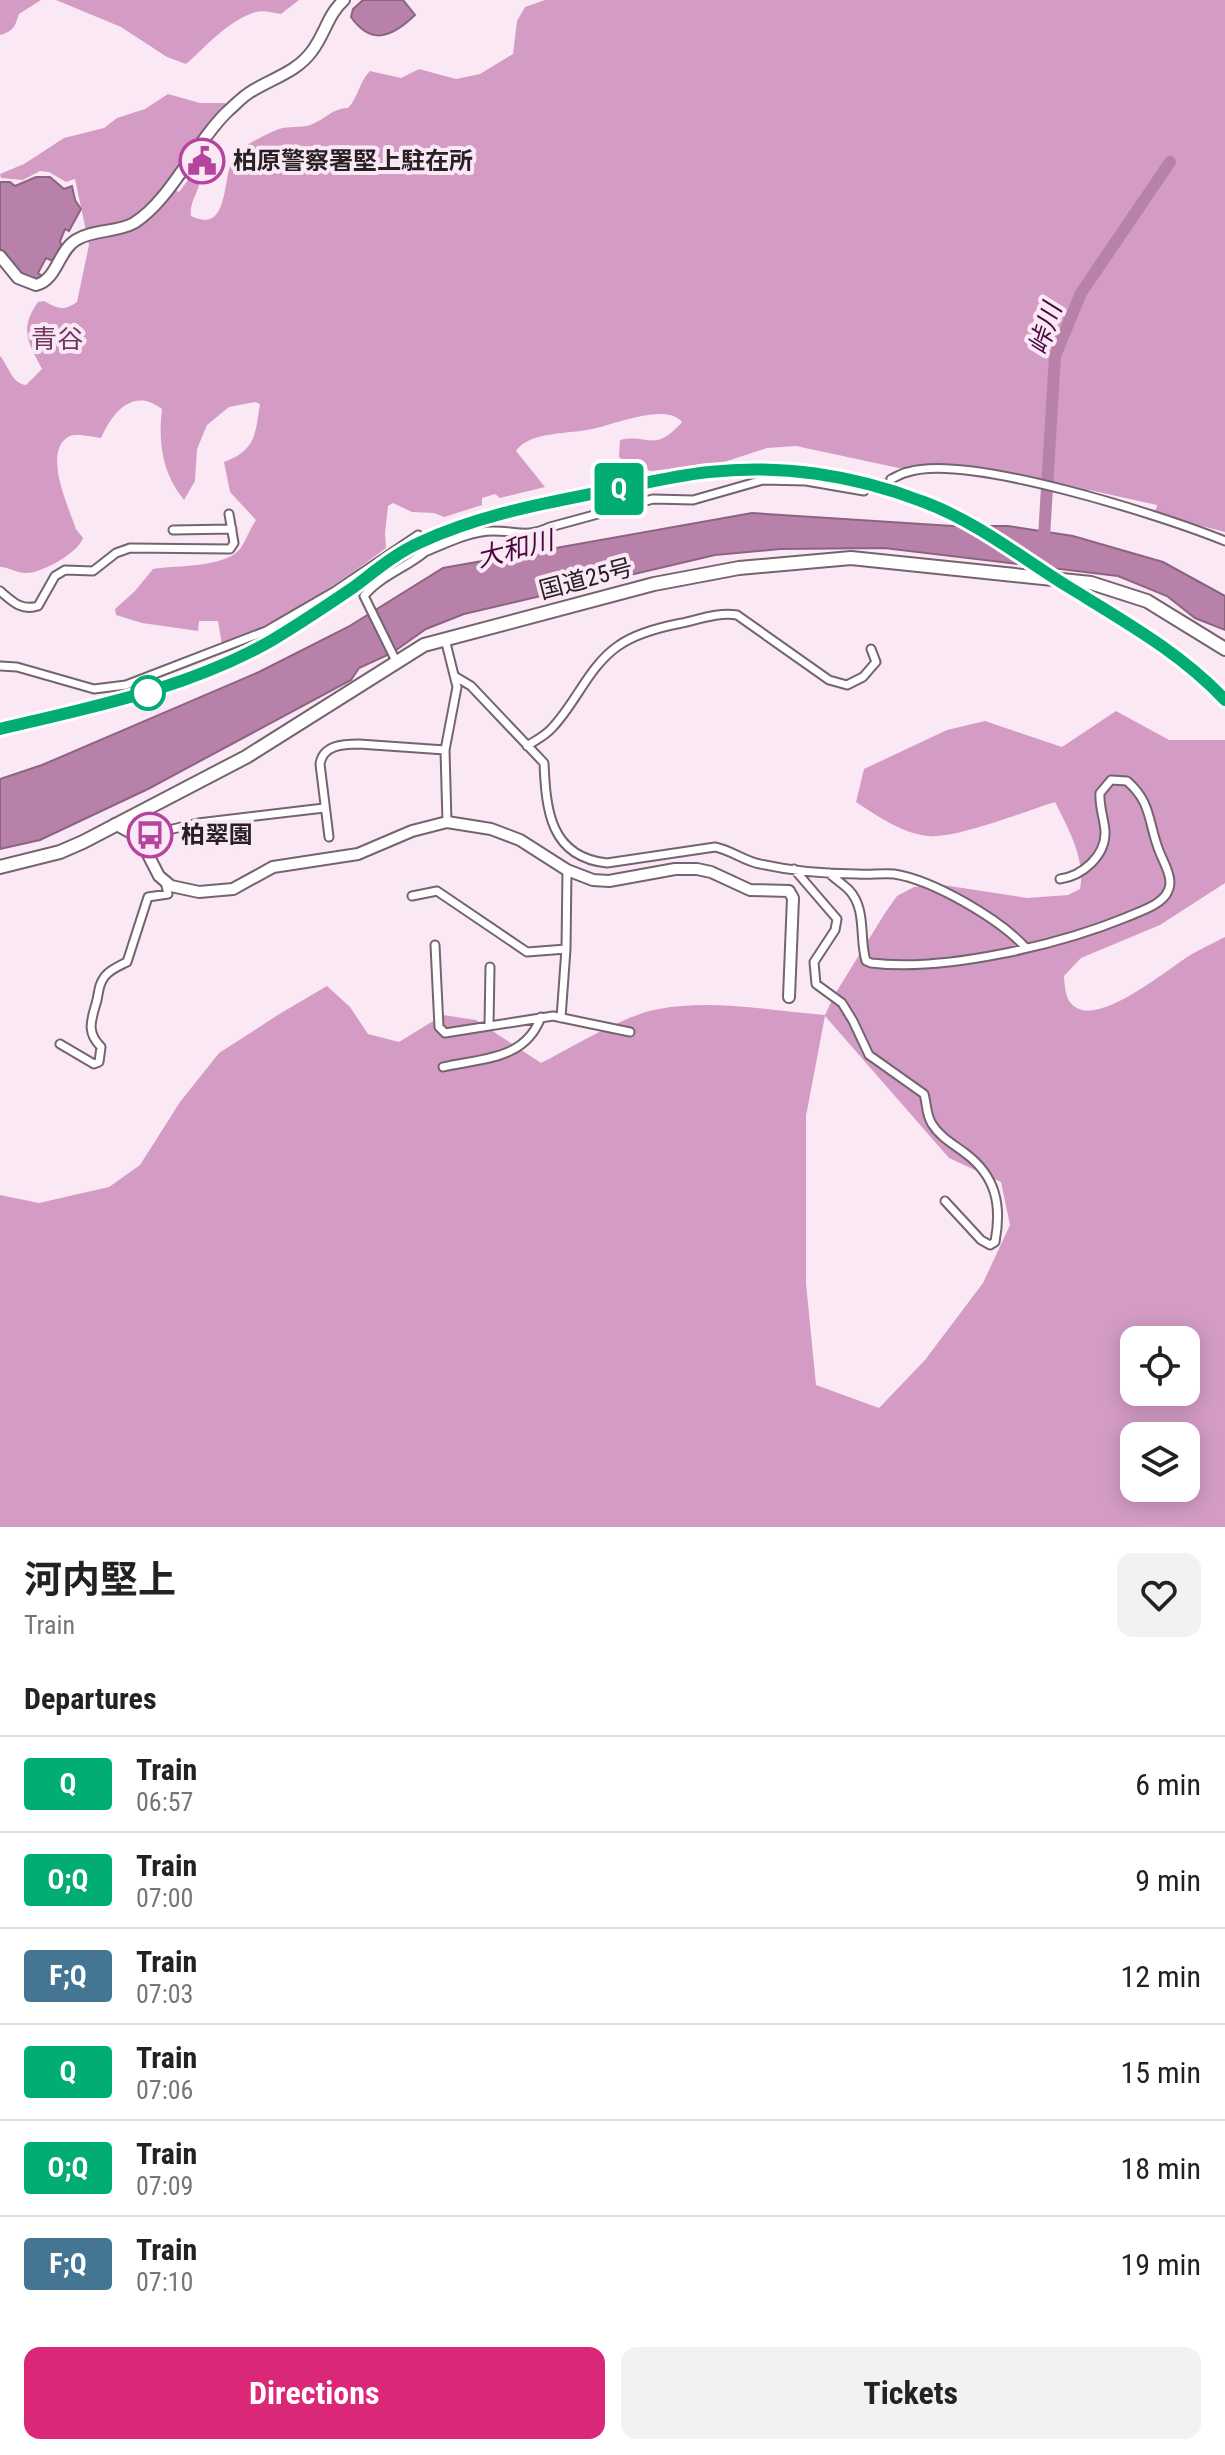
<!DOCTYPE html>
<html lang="en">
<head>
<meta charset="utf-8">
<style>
	:root { --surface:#fff; --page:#f2f2f2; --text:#222; --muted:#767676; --line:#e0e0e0; --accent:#db2777 }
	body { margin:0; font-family:"Roboto Condensed","Noto Sans JP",sans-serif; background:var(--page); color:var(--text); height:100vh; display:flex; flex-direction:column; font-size:30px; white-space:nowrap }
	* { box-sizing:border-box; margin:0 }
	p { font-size:26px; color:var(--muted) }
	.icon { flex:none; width:44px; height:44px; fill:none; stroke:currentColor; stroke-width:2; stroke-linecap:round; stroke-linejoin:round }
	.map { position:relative; height:1527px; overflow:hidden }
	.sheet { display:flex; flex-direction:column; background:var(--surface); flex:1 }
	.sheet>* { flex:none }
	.badge { padding:0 16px; border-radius:6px; font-size:28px; line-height:52px }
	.fabs { position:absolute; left:1120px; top:1326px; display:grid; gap:16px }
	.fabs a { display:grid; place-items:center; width:80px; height:80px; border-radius:16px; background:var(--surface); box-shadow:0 4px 20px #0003; font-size:40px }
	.map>.badge { position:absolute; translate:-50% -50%; box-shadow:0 0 0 4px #fff }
	h2 { padding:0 24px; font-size:30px; line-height:72px }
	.round { display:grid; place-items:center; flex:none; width:84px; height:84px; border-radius:16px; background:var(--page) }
	.head { display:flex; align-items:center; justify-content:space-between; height:136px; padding:0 24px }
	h1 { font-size:38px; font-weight:700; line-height:60px }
	.primary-button { display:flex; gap:16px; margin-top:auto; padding:16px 24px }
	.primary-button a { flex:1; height:92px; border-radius:16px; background:var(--accent); color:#fff; font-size:32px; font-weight:700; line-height:92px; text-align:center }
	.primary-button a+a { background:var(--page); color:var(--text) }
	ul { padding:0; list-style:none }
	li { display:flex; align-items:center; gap:24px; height:96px; padding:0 24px; border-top:2px solid var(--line) }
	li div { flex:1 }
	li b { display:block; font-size:30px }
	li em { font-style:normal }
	li .badge { min-width:88px; font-weight:700; text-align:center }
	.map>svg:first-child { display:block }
	.forest { fill:#d49cc5; fill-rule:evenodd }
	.water { fill:#b781a9; stroke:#8c6481; stroke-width:2 }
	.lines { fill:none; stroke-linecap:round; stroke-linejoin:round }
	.river { stroke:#b781a9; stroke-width:12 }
	.street-tunnel { stroke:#d0c0cb; stroke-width:7; stroke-dasharray:7 3.5; stroke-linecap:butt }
	.street-casing { stroke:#74646f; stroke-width:11 }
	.secondary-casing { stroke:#74646f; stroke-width:14 }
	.highway-casing { stroke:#74646f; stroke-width:16 }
	.street { stroke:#fff; stroke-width:7 }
	.secondary { stroke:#fff; stroke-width:10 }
	.highway { stroke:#fff; stroke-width:12 }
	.rail { stroke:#948891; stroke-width:2; stroke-dasharray:4 8; stroke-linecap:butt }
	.line-casing { stroke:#fff; stroke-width:18 }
	.line { stroke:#02ad73; stroke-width:12 }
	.stop-dot { fill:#fff; stroke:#02ad73; stroke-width:4 }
	.labels { text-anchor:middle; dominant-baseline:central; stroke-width:8; stroke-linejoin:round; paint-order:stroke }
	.poi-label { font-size:24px; font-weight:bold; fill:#272025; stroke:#fae8f5; text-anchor:start }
	.street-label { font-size:24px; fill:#272025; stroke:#fae8f5 }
	.water-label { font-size:26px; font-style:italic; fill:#4a063f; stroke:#fae8f5 }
	.neighbourhood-label { font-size:26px; fill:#6f3662; stroke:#fae8f5 }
</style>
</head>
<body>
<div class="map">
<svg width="1225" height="1527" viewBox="0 0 1225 1527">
	<rect width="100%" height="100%" fill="#fae8f5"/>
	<!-- forest -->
	<path class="forest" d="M0,0h41l-22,14c-4,12 -5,17 -19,21z
		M56,0h243l-18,14c-7,-1 -18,-4 -25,-2 -29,9 -48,33 -70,52l-19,-7 -46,-30z
		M545,0h680v532l-70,-18 2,-9 -68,-15 -2,4 -139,-30 -40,6 -112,-24 -29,2 -46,15 -70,8 -23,-7 -9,-7 1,-17c29,-7 34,14 62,-18 -16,-20 -69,3 -90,7 -20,5 -63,2 -76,22l29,36 -45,11 -5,-4 -13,4v7l-38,12 -10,-4 -22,-1 -19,-9 -5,3 -3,27 1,15c-52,39 -104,72 -164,97l-4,-24h-19l-1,10 -56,-8 -26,-8 -1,-6 20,-18 18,-22c24,-4 71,-1 87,-20 6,-9 10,-20 16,-29l-26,-28 -6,-30c32,-12 31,-27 36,-58l-5,-2 -26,5 -22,18 -10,24 -2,32 -11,19c-22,-27 -26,-57 -22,-91 -29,-22 -49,3 -61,29 -8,-1 -23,-5 -31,-2 -29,14 -1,72 6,93l7,9c-5,15 -42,36 -58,35 -9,0 -16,-6 -25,-6v-211c9,10 11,27 26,29l16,-16c-14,-27 -23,-40 -4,-67l6,-1c13,7 19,11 33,1l12,-57 -14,-66 -9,3 -17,-10 -9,-1 -17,9 -22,-2 -1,-4 24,-10 40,-26 40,-10 13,-10 28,-9 23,-15 32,9h25l3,4 -64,78 15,7 9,-12 12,-5c1,16 -11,25 -9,41 42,20 29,-45 45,-62 10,-10 30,-20 43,-25 10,-3 21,-1 31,-4 15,-5 22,-17 38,-17 10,-10 11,-26 22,-37l31,7 18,-9 37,10 24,-5 33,-20 4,-33 8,-14z
		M1116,711l53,29h56v143l-65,42 -79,33 -17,18c1,12 1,26 13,32 27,15 92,-40 115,-54 10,-6 22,-11 33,-17v590h-1225v-332l39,8 70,-16 31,-22 40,-63 39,-49 62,-40 46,-27 23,21 18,27 31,8 44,-27 33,5 65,43c32,-16 85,-49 118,-54 54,-10 112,2 166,6l10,-21 50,-81 12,-17 17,-9 29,-2 84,13 41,-3 12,-6c6,-29 -12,-61 -25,-87 -29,9 -99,37 -126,34 -27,-2 -51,-20 -73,-34l8,-33 83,-39 38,-9 77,26zM825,1016l124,142 52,24 9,43 -27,58 -58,77 -46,48 -63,-23 -10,-102v-167zM1134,1340h52v52h-52zM1134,1436h52v52h-52z"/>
	<!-- water -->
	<path class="water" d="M363,0h40l12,15c-22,21 -43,32 -64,2l2,-8z
		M36,177h14l14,12 8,-3 3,14 6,9 -12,22 -4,-2 -5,12 2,6 -9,14 -7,-3 -8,15 7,5 -9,4 -15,-6 -21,-24v-70h10l5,4z
		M752,513l201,13h55l65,10 90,26 62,34v34l-30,-12 -28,-22 -49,-20 -234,-28 -104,1 -65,6 -251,59 -38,15 -34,24 -33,15 -8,12 -203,109 -108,51 -40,9v-70l42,-14 217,-93 89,-45 95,-59z"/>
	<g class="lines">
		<!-- river -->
		<path class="river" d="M1044,537l11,-181 26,-63 89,-131"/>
		<!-- street-tunnel -->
		<path class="street-tunnel" d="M864,491l27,-12"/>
		<!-- street casing -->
		<g class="street-casing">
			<path id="street" d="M891,479c5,-2 11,-6 17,-7 59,-19 256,44 317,69
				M173,530l59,-1
				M0,591c13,11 21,20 38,15l17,-30 10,-6 28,1 23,-18 14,-5 100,1 4,-6 -5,-29
				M445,639l12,48 -12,63 2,72
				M396,661l-32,-65c16,-20 42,-28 61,-44
				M0,666l17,1 77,22 32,-4 140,-54 69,-40 83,-56 7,17c22,-9 45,-21 68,-21 24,0 34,7 57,-4l103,-28 40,1 70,-20 43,1 58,10
				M456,677l15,9 73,77c2,47 6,94 63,100l108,-16c16,3 29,14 45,17 31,7 65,10 97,10 12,1 25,-1 37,0 39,6 106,45 132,74
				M527,746c9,-6 18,-10 25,-18 24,-25 37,-62 66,-82 18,-13 43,-19 64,-23 18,-4 37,-11 55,-8l92,65 18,5 16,-8 13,-15 -5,-13
				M139,837l59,-14 126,-15
				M329,837l-9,-73c3,-19 23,-20 39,-20l86,6
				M794,869l43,50 -2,11 -21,32 2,22 26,19 11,18 16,34 55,39c3,10 2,21 8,30 8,13 21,20 33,29 31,23 37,52 30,89l-5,3 -9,-5 -36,-39
				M829,873c6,6 14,11 20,17 18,19 10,49 17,71l5,2c73,9 188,-18 256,-46 13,-6 35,-12 41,-26 7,-13 -7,-32 -11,-46 -9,-27 -7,-44 -30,-64l-16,-1 -11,13c-1,13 4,25 5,38 1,25 -23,45 -45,48
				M412,896l25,-5 90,61 39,-3
				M435,945l4,82 6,6 108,-17 77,16
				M561,1018l5,-69 1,-79
				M489,1026l1,-59
				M60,1044l34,20 5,-2 2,-15c-16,-16 -9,-28 -4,-47 2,-10 2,-16 8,-24 6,-7 14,-10 22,-14l21,-65 20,-3 -3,-12
				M443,1067c40,-9 82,-7 98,-50"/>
		</g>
		<!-- secondary casing -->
		<g class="secondary-casing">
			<path id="secondary" d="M0,256l18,22 18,7c21,-5 22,-34 40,-45 17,-11 40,-7 58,-17 37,-23 62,-82 94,-112 8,-7 15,-15 24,-20 21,-13 45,-19 60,-40 13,-17 16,-37 32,-51
				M115,824l24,13 20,39 12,10 28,6 34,-3 40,-22 85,-13 54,-23 35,-9 44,7 29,11 47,30 26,10 16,1 66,-12h22l14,3 39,18 39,1 4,7 -4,99"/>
		</g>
		<!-- highway casing -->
		<g class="highway-casing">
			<path id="highway" d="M0,867l60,-15 23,-10 163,-85 178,-112 230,-61 85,-16 112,-10 240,25 56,18 78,48"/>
		</g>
		<!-- street -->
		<use href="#street" class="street"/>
		<!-- secondary -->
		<use href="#secondary" class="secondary"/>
		<!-- highway -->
		<use href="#highway" class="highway"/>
		<!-- rail -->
		<path class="rail" d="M1162,646l48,38 15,16
			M0,727c92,-20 187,-41 269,-89 22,-13 45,-27 66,-42 28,-19 54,-42 85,-57 56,-29 119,-39 180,-51 51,-10 103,-23 155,-24 130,-1 228,61 332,129"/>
	</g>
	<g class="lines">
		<!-- line casing -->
		<g class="line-casing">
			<path id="line" d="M0,729c92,-22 185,-40 269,-87 29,-17 57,-36 85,-55 21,-16 42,-34 67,-45 56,-26 115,-37 175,-49 37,-7 75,-17 113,-21 71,-8 145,3 212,29 53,19 98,55 146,85 55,34 113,66 158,114"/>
		</g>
		<!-- line -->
		<use href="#line" class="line"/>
	</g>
	<!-- icons -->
	<defs>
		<g id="civic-ring" transform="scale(2.3)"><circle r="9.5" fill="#fae8f5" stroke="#b6449f" stroke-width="1.5"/><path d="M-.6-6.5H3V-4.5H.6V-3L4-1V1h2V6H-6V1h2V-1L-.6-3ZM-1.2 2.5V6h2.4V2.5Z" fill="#b6449f"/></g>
		<g id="bus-ring" transform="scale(2.3)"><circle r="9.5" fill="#fae8f5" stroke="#b6449f" stroke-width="1.5"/><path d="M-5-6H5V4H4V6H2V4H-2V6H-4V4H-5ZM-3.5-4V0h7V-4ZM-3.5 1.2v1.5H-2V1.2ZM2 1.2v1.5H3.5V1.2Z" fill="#b6449f"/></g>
	</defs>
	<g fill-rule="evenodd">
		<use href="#civic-ring" x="202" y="161"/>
		<use href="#bus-ring" x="150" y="835"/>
	</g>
	<!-- markers -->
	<circle class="stop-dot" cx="148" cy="693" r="16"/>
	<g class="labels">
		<!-- poi labels -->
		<g class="poi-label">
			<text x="233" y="161">柏原警察署堅上駐在所</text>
			<text x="181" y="835">柏翠園</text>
		</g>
		<!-- street labels -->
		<g class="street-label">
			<text transform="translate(586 579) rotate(-15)">国道25号</text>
		</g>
		<!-- water labels -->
		<g class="water-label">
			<text transform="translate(1045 329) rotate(-72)">峠川</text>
			<text transform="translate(515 549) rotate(-14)">大和川</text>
		</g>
		<!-- neighbourhood labels -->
		<g class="neighbourhood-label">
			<text x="57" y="339">青谷</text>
		</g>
	</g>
</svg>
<div class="fabs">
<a><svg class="icon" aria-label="locate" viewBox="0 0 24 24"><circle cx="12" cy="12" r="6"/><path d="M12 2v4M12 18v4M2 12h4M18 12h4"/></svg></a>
<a><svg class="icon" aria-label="layers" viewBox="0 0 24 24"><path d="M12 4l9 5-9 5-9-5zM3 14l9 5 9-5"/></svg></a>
</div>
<b class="badge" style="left:619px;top:489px;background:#02ad73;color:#fff">Q</b>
</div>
<section class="sheet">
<div class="head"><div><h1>河内堅上</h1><p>Train</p></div><a class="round"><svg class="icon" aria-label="heart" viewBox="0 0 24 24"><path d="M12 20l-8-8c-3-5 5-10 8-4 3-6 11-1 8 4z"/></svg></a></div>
<h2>Departures</h2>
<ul>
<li><span class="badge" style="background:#02ad73;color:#fff">Q</span><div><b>Train</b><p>06:57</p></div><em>6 min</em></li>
<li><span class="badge" style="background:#02ad73;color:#fff">O;Q</span><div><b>Train</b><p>07:00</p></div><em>9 min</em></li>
<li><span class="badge" style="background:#447694;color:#fff">F;Q</span><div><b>Train</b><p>07:03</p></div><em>12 min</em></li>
<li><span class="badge" style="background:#02ad73;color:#fff">Q</span><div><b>Train</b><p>07:06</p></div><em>15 min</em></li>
<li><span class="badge" style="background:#02ad73;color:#fff">O;Q</span><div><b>Train</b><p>07:09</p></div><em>18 min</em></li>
<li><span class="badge" style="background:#447694;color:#fff">F;Q</span><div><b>Train</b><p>07:10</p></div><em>19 min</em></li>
</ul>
<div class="primary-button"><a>Directions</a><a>Tickets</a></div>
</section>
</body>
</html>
